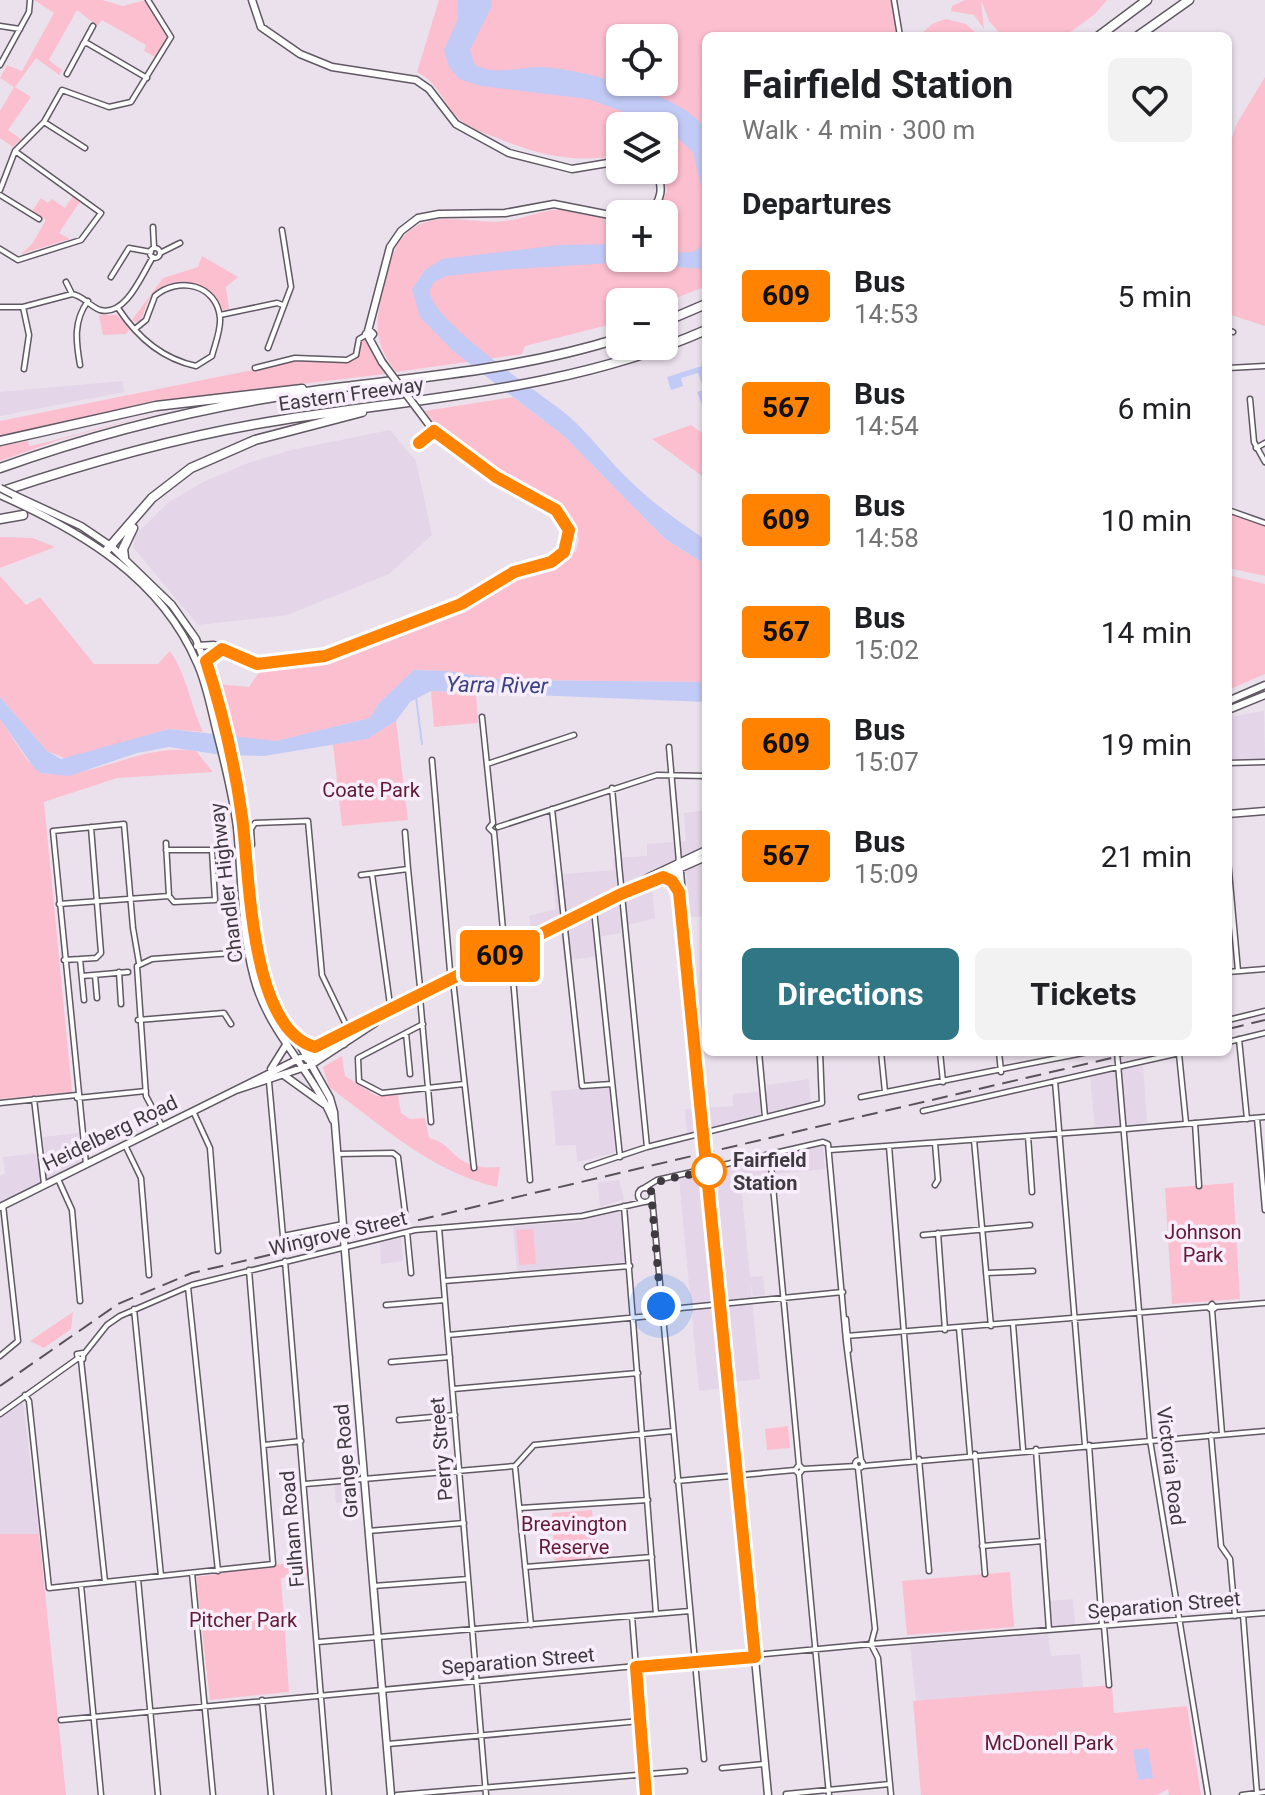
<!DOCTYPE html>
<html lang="en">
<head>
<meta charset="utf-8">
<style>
	:root { --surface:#fff; --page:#f2f2f2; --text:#202124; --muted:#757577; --accent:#317684 }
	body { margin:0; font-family:Roboto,sans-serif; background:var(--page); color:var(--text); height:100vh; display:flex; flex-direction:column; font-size:30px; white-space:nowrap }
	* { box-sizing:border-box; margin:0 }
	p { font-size:26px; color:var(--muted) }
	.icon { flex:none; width:44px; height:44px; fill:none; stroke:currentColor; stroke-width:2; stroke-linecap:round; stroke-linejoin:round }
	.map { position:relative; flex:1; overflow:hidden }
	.sheet { position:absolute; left:702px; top:32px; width:530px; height:1024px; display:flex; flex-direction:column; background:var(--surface); border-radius:12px; box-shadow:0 2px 6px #0004 }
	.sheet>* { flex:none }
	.badge { padding:0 16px; border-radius:6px; font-size:28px; line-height:52px }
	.buttons { position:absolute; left:606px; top:24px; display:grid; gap:16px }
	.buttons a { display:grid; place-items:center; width:72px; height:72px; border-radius:12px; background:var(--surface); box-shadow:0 2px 6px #0004; font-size:40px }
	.you { position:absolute; width:40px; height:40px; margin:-20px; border:6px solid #fff; border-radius:50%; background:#1a73e8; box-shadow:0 0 0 12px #1a73e833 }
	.map>.badge { position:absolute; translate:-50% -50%; box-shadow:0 0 0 4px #fff }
	h2 { padding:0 40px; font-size:30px; line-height:72px }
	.round { display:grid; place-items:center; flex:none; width:84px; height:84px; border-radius:12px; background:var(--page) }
	.summary { display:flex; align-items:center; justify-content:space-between; height:136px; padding:0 40px }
	h1 { font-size:38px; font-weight:700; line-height:60px }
	.cta { display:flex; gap:16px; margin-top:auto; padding:16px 40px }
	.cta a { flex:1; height:92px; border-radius:12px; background:var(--accent); color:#fff; font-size:32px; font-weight:700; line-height:92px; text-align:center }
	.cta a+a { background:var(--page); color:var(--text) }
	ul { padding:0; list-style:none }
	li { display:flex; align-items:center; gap:24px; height:112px; padding:0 40px }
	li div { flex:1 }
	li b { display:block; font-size:30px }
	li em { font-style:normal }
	li .badge { min-width:88px; font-weight:700; text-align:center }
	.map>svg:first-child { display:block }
	.built { fill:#e4d5e8 }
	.green { fill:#fcbfcf; fill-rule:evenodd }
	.water { fill:#c2caf6 }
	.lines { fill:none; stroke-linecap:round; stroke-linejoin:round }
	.stream { stroke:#c2caf6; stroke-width:2 }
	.minor-casing { stroke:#605863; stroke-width:7 }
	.major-casing { stroke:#605863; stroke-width:9 }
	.highway-casing { stroke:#605863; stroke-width:11 }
	.minor { stroke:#fff; stroke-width:4 }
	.major { stroke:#fff; stroke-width:6 }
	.highway { stroke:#fff; stroke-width:8 }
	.rail { stroke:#585359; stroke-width:2; stroke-dasharray:16 8; stroke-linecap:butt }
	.major-bridge-casing { stroke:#605863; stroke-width:9; stroke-linecap:butt }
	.major-bridge { stroke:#fff; stroke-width:6 }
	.line-casing { stroke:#fff; stroke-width:18 }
	.line { stroke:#ff8200; stroke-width:12 }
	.walk { stroke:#3e3a3f; stroke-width:8; stroke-dasharray:0 14.4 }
	.stop-dot { fill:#fff; stroke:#ff8200; stroke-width:4 }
	.labels { text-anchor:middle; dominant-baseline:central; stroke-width:7; stroke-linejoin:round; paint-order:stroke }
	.street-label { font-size:20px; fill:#3e3a3f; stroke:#f8eefb }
	.park-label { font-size:20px; fill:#621935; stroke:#f8eefb }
	.stop-label { font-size:20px; font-weight:bold; fill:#3e3a3f; stroke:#f8eefb; text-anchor:start }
	.water-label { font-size:22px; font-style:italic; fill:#3b4182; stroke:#f8eefb }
</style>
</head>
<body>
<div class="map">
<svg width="1265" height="1795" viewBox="0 0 1265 1795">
	<rect width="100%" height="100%" fill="#ebe1ed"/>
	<!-- built -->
	<path class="built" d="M123,381l1,11 -124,24v-24z
		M390,430l26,31 16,74 -43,39 -102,41 -89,10 -65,-78 2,-12 34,-33 34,-20 45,-19 43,-13z
		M1264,711l1,48 -37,2v-44z
		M706,810v106l-15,1 -5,-44 -34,16 3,29 -34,9v6l-24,4 2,19 -35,5 -3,-28 -27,13 -5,-30 27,-7 -3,-34 61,-5 -1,-12 34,-2v-12l39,-3 -2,-28z
		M1143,1065l4,58 -52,5 -5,-52z
		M809,1079l2,25 -124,30 -2,-25 48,-3v-12l34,-3v-6z
		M609,1087l6,66 -38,9 -1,-17 -20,1 -5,-55z
		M78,1133l4,29 -82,40v-26l5,-3 -2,-16 42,-5 -2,-15z
		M823,1146l2,23 -59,6v7l-25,3 9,92 13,-1 2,19 -12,1 -3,-14 10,97 -36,4v5l-25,3 -20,-213z
		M619,1180l5,19 -24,8 -2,-24z
		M622,1211l4,51 -109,9 -4,-45 65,-5z
		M401,1238l2,23 -22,3 -1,-21z
		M23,1403l16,131h-39v-116z
		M359,1482l1,19 -24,2 -2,-20z
		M1073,1599l2,26 -23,2 -2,-26z
		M1048,1634l3,22 29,-2 3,34 -167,13 -6,-56z"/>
	<!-- green -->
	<path class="green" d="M34,0h68l21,6 23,-6 22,39 -11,19 -13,-7 2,-6 -44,-25 -5,6 -20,-16 -28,50 13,10 -3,5 -23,-17 -21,29 16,10 -23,33 13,9 -8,8 -13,-9v-27l14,-24 -14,-9 7,-13 15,6 32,-58z
		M439,0h455l6,36h-194v56l-5,1 5,4v189l-42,17 -44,-1v20l-95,24 -3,8 -126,18c-21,-28 -22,-46 -13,-80 6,-20 8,-47 26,-61 27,-22 65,-6 96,-10 21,-2 39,-13 61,-11 18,2 36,8 54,13v35h44v-44h-8l11,-23 -5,-21 2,-44h-44v29c-45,9 -83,0 -125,-18 -13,-5 -28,-9 -38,-20 -15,-16 -19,-35 -40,-45zM620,38h44v44h-44z
		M965,0h142l-12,14 -30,22 -11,-3 -52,3 -13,-15 -8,-21 3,29 -10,-14 -23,-4 1,-5z
		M946,19l20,5 13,12h-60l13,-12z
		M1265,77v249l-37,-12v-163l8,-26z
		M75,193l8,4 -24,36 11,6 -49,15 11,-10 14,-24 -14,-9 9,-13 7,5 4,-4 13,9z
		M202,256l36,21 -12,10 3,22 -7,1c-13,-29 -45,-38 -69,-16 -9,8 -7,21 -15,29l-6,-3 31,-42 35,-11z
		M99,315h18l13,14 -4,5 -23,1z
		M365,337l20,37 -193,23 -192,41v-17l297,-60 50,2 10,-6 4,-17z
		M513,397l52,40 99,101 42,27v117l-200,-2 -59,-9 -32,-1 -35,32 -10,16 -94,23 -46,-4 -13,-53 32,3 11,-16c71,-6 115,-28 179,-54l12,-1 66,-38 40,-12 19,-15 3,-12 -7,-18 -11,-14 -50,-26 -66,-45 -20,-25z
		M187,405l-128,35 -59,21v-15l28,-5 1,5 15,-3z
		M691,425l15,11v43l-54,-40z
		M1228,512l37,12v52l-37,-8z
		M0,537l33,1 22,9 -55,21z
		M1228,575l37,9v90l-37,16z
		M0,576l26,29 14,-8 54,67h64l12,-13c18,27 20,53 33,81l-34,-3 -102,30 -20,-8 -47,-54z
		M431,691l45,2 2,30 -44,4z
		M0,719l27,41 14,13c57,7 97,-30 155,-22l17,21 -96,6 -73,24 28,290 -72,7z
		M396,721l12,99 -66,6 -9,-82 34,-5z
		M539,944l2,25 -26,2 -1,-14z
		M342,1056l3,20 32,20 21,-1 3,18 9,6 15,-1 4,20c28,6 22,33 71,29l-3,20c-64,-14 -116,-62 -168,-100l-6,-20z
		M1233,1183l7,116 -68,5 -7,-116z
		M533,1229l3,35 -17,1 -3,-35z
		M73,1312l-2,17 -27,19 -14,-7z
		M788,1426l2,22 -23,2 -2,-21z
		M592,1510l5,49 -42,3 -3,-49z
		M0,1534h39l27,261h-66z
		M308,1560l1,15 -28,3 8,114 -79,8 -14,-123z
		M1010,1572l4,55 -107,8 -5,-54z
		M1112,1685l2,28 73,-7 14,89h-32l-1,-6 -11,6h-236l-8,-94z"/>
	<!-- water -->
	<path class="water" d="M458,0h33l1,6 -22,44 5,15c22,11 42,2 66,2 34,1 152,29 164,64 6,16 1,55 1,74l-13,-53 -29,-26 -76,-27 -107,-13 -22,-7 -10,-12 -5,-17 13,-29z
		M706,243v26l-96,-6 -108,7 -56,6 -12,6 -5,9c4,30 104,98 131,118 25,19 42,44 64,66 26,26 52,45 82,65v25l-42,-27 -99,-101 -113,-87 -32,-33 -8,-28 13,-19 17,-11 118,-14 51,-1 9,2v12h44v-5l29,-1z
		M702,366l4,12v25l-4,2 -5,-13 7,-2 -6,-17 -17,5 2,8 -12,4 -4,-13z
		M414,670l33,1 59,9 200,2v20l-275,-11 -21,11 -14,19 -29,18 -103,17 -42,-1 -53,-8 -32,6 -68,23 -28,-3 -7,-5 -34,-49v-22l47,54 14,8 108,-30 107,12 94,-23 10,-16z
		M1148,1748l5,30 -15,2 -5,-30z"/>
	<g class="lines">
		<!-- stream -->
		<path class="stream" d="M416,697l6,47"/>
		<!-- minor casing -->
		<g class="minor-casing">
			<path id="minor" d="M894,0l6,36
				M0,26l20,3
				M83,44l4,-1 60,35
				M0,65l29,-53 1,-12
				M67,74l26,-48
				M44,122l41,26
				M0,190l15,-39 29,-29 18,-32 47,17 22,-5 40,-65 -23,-37
				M0,195l39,24
				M153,227l1,21
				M150 253a5 5 0 1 1 10 0a5 5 0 1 1-10 0Z
				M0,249l18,11 63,-20 20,-27 -86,-62
				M160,253l20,-10
				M111,277l18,-29 22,4
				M66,282l6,12
				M0,307h23l49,-13c12,2 17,12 28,16 26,7 42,-36 53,-53
				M23,307l6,28 -5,34
				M118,308c19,29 45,51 78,58l16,-10c3,-12 9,-26 8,-38 -3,-34 -42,-42 -65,-22l-9,24 -11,9
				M220,315l57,-12 6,2
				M1228,330l5,2
				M268,348l23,-61 -9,-57
				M80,365c-4,-23 -7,-44 8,-64
				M255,368l40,-10 52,2 9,-5 3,-16 7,-4
				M1228,368l37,-2
				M1250,399l4,43 11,20
				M1256,448l9,-5
				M1228,510l37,13
				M482,717l11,106 -4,5 4,4
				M669,747l10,115
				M432,760l18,211 4,9
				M1228,763l37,-1
				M487,764l87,-29
				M612,788l7,76
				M552,809l30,277 30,-2
				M498,827l159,-52 49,1
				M494,832l10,109 8,25 18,214
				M166,843l3,53
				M246,848l6,-3 -1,-16 4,-6 53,-2 14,154 27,56
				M1228,860l10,111
				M619,865l28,282
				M408,869l13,128
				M372,874l19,138
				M361,875l47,-6 -3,-37
				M59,904l110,-8 5,6 41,-2 -3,-50h-46
				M594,910l26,247
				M80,959l4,41
				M64,960l32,-2 5,-5 -10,-126
				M119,972l2,32
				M1228,972l37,-3
				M95,975l2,23
				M82,976l46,-4
				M453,980l21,188
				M420,997l11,125
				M138,1020l86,-7 7,11
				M1228,1020l37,-9
				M423,1024l-65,34 1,23 23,12 82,-9
				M406,1033l4,41
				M1239,1039l8,80
				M1228,1042l37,-9
				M759,1052l6,65
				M881,1052l4,40
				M940,1052l3,30
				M999,1052l2,20
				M1117,1052l33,388 58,355
				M1179,1054l7,69
				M1055,1081l30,364
				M269,1082l14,154 60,-12
				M861,1097l227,-45
				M77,1098l69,-7
				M34,1099l10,85
				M0,1103l77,-8
				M193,1111l17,37 8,103
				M923,1111l261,-59
				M1257,1118l8,92
				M1195,1123l4,63
				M162,1126l-16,-30 -9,-130 15,-7 106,-8
				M1126,1129l139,-12
				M1028,1136l4,56
				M974,1140l17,186
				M935,1143l3,37 -3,5
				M125,1145l16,33 8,97
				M889,1146l25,313
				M830,1150l293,-21
				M337,1154l56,-1 5,4 7,55
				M770,1154l29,311 -4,5 4,4 4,-5 -4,-4
				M86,1164l-33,-333 71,-7 9,104 6,35
				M587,1167l60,-20 175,-44 -2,-51
				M58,1179l14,31 8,91
				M638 1195a7 7 0 1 1 14 0a7 7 0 1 1-14 0Z
				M644,1188l13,-8 166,-38 5,2 18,197 15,119
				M652,1197l52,562
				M624,1206l32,408
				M439,1228l47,567
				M407,1232l4,41
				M938,1233l7,97
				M923,1235l107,-10
				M285,1261l44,534
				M986,1273l47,-2
				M444,1281l186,-15
				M188,1287l30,284
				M386,1305l59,-5
				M1215,1307l50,-4
				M134,1309l27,267
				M661,1310l182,-18
				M1212,1310l3,-2 -3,-4 -3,4 3,2 10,124
				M846,1319l3,31
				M1013,1324l10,125
				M959,1328l11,126
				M448,1335l213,-20
				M846,1336l363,-29
				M83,1353v6h-5l-1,-5z
				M84,1354l23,-29 13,-9 72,-31 223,-55 167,-14 62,-14
				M0,1356l18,-15 -15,-136
				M81,1360l24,222
				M391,1362l59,-5
				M453,1389l185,-16
				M25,1395l4,6 20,187 224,-24 -24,-294
				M0,1414l77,-55
				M399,1420l56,-5
				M1211,1435l10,111 9,13 5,57
				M264,1445l37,-4
				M1089,1445l13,181
				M1036,1449l13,181
				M975,1454l10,120
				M919,1459l10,112
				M855 1464a4 4 0 1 1 8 0a4 4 0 1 1-8 0Z
				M515,1466l16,159
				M863,1466l402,-35
				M858,1468l17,161 -4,15 7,14 13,137
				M803,1469l53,-3
				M799,1475l30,320
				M677,1481l118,-11
				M305,1484l210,-18 19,-21 139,-14
				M520,1508l128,-8
				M368,1531l96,-8
				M982,1546l61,-5
				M525,1567l127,-10
				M192,1573l21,222
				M138,1579l20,216
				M81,1585l20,210
				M373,1586l95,-7
				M1243,1615l14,178
				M632,1616l14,179
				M1104,1626l5,59
				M318,1642l372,-31
				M262,1700l9,95
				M61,1720l821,-77 383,-30
				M388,1744l252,-23
				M722,1768l42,-4
				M786,1794l104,-10
				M397,1795l288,-24
				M1242,1795l23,-3"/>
		</g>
		<!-- major casing -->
		<g class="major-casing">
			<path id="major" d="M252,0l9,27 39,27 32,13 84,13 13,9 27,35 53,29 63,16 48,-8
				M647,214c15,-12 18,-28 7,-44
				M368,331l22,-84 11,-16 17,-13 21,-4 66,-1 49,-9 66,13
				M370,331l3,3 -3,4 -4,-4z
				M369,338l13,24
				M0,495c81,36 161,83 197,168 10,22 14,47 20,70 8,31 16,63 20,95 5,49 4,102 17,150 14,54 58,92 79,142
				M14,495l67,31 31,21 60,58 24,34 15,40 27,114 27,190 65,115 4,14 9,113
				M197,646l17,-1 43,19 68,-8 136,-52 59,-34 35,-10 11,-12 3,-14 -4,-14 -9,-10 -60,-33 -56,-39 -10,-12
				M206,661l16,-12
				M1228,701l37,-16
				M1228,710l37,-15
				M1228,814l37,-3
				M679,862l89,933
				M663,877l9,4 8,14
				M622,894l84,-37
				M296,1036l19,11
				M307,1059l37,-15
				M271,1069l15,-24
				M285,1076l39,28
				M236,1090l75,-25 64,-42
				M0,1207l383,-190 211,-107 55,-33 57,-27
				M344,1240l47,555"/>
		</g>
		<!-- highway casing -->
		<g class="highway-casing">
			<path id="highway" d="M1099,36l48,-36
				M1138,36l51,-36
				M664,322l42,-18
				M0,441l156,-35 146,-17
				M0,468c103,-37 211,-63 320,-78 101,-13 203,-21 300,-52
				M0,492c92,-31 185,-57 281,-72 144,-23 290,-30 425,-90
				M0,519l23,-4
				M106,551l46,-53 39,-30 64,-28 107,-28
				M124,557l-1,-8 10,-21"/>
		</g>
		<!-- minor -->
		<use href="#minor" class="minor"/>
		<!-- major -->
		<use href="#major" class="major"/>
		<!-- highway -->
		<use href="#highway" class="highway"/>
		<!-- rail -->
		<path class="rail" d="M1228,1029l37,-9
			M0,1386l118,-82 74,-31 945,-221"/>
		<!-- major-bridge casing -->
		<g class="major-bridge-casing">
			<path id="major-bridge" d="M382,362l48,64
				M0,488l14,7
				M343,1225l1,15"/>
		</g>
		<!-- major-bridge -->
		<use href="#major-bridge" class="major-bridge"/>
	</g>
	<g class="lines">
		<!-- line casing -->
		<g class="line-casing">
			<path id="line" d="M419,443l15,-12 62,46 60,33 13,20 -5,22 -13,10 -37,10 -53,32 -136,52 -68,8 -35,-15 -16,12c16,50 29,104 36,156 8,56 7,212 73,230l306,-153 42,-17 9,4 7,11 76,765 -119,10 10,128"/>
		</g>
		<!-- line -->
		<use href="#line" class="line"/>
		<!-- walk -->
		<path class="walk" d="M661,1306l-10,-115 11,-11 47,-9"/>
	</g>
	<!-- markers -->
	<circle class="stop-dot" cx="709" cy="1171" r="16"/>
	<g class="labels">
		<!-- street labels -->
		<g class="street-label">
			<text transform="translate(351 394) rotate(-8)">Eastern Freeway</text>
			<text transform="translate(226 883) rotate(-97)">Chandler Highway</text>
			<text transform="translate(110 1133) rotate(-26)">Heidelberg Road</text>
			<text transform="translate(338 1233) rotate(-13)">Wingrove Street</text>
			<text transform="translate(441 1449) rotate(-95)">Perry Street</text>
			<text transform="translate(346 1461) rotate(-95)">Grange Road</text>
			<text transform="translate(1171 1466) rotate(83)">Victoria Road</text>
			<text transform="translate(292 1529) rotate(-95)">Fulham Road</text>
			<text transform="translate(1164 1605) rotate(-5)">Separation Street</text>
			<text transform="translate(518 1661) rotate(-5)">Separation Street</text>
		</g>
		<!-- park labels -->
		<g class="park-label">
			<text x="371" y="790">Coate Park</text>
			<text x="1203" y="1232">Johnson<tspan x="1203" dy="23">Park</tspan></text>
			<text x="574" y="1524">Breavington<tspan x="574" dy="23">Reserve</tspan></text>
			<text x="243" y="1620">Pitcher Park</text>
			<text x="1049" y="1743">McDonell Park</text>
		</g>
		<!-- stop labels -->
		<g class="stop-label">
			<text x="733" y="1160">Fairfield<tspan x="733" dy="23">Station</tspan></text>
		</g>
		<!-- water labels -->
		<g class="water-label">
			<text transform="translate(497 685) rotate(1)">Yarra River</text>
		</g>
	</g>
</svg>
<div class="buttons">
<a><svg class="icon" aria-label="locate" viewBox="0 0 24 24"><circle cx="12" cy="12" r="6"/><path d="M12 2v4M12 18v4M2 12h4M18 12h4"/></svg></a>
<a><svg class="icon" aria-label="layers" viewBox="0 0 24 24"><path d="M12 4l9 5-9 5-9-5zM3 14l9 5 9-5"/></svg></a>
<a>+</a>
<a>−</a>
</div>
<div class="you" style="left:661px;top:1306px"></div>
<b class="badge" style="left:500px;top:956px;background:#ff8200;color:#111">609</b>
<section class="sheet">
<div class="summary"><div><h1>Fairfield Station</h1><p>Walk · 4 min · 300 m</p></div><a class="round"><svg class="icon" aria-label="heart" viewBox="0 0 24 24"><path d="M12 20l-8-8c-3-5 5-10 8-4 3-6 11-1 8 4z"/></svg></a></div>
<h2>Departures</h2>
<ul>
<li><span class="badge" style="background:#ff8200;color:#111">609</span><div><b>Bus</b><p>14:53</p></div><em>5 min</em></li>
<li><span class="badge" style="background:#ff8200;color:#111">567</span><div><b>Bus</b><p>14:54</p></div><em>6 min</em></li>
<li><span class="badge" style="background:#ff8200;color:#111">609</span><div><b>Bus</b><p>14:58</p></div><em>10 min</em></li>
<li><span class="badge" style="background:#ff8200;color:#111">567</span><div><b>Bus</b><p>15:02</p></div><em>14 min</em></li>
<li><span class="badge" style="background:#ff8200;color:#111">609</span><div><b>Bus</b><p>15:07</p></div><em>19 min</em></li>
<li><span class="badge" style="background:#ff8200;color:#111">567</span><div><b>Bus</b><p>15:09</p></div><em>21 min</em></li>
</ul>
<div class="cta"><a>Directions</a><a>Tickets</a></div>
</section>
</div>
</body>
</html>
